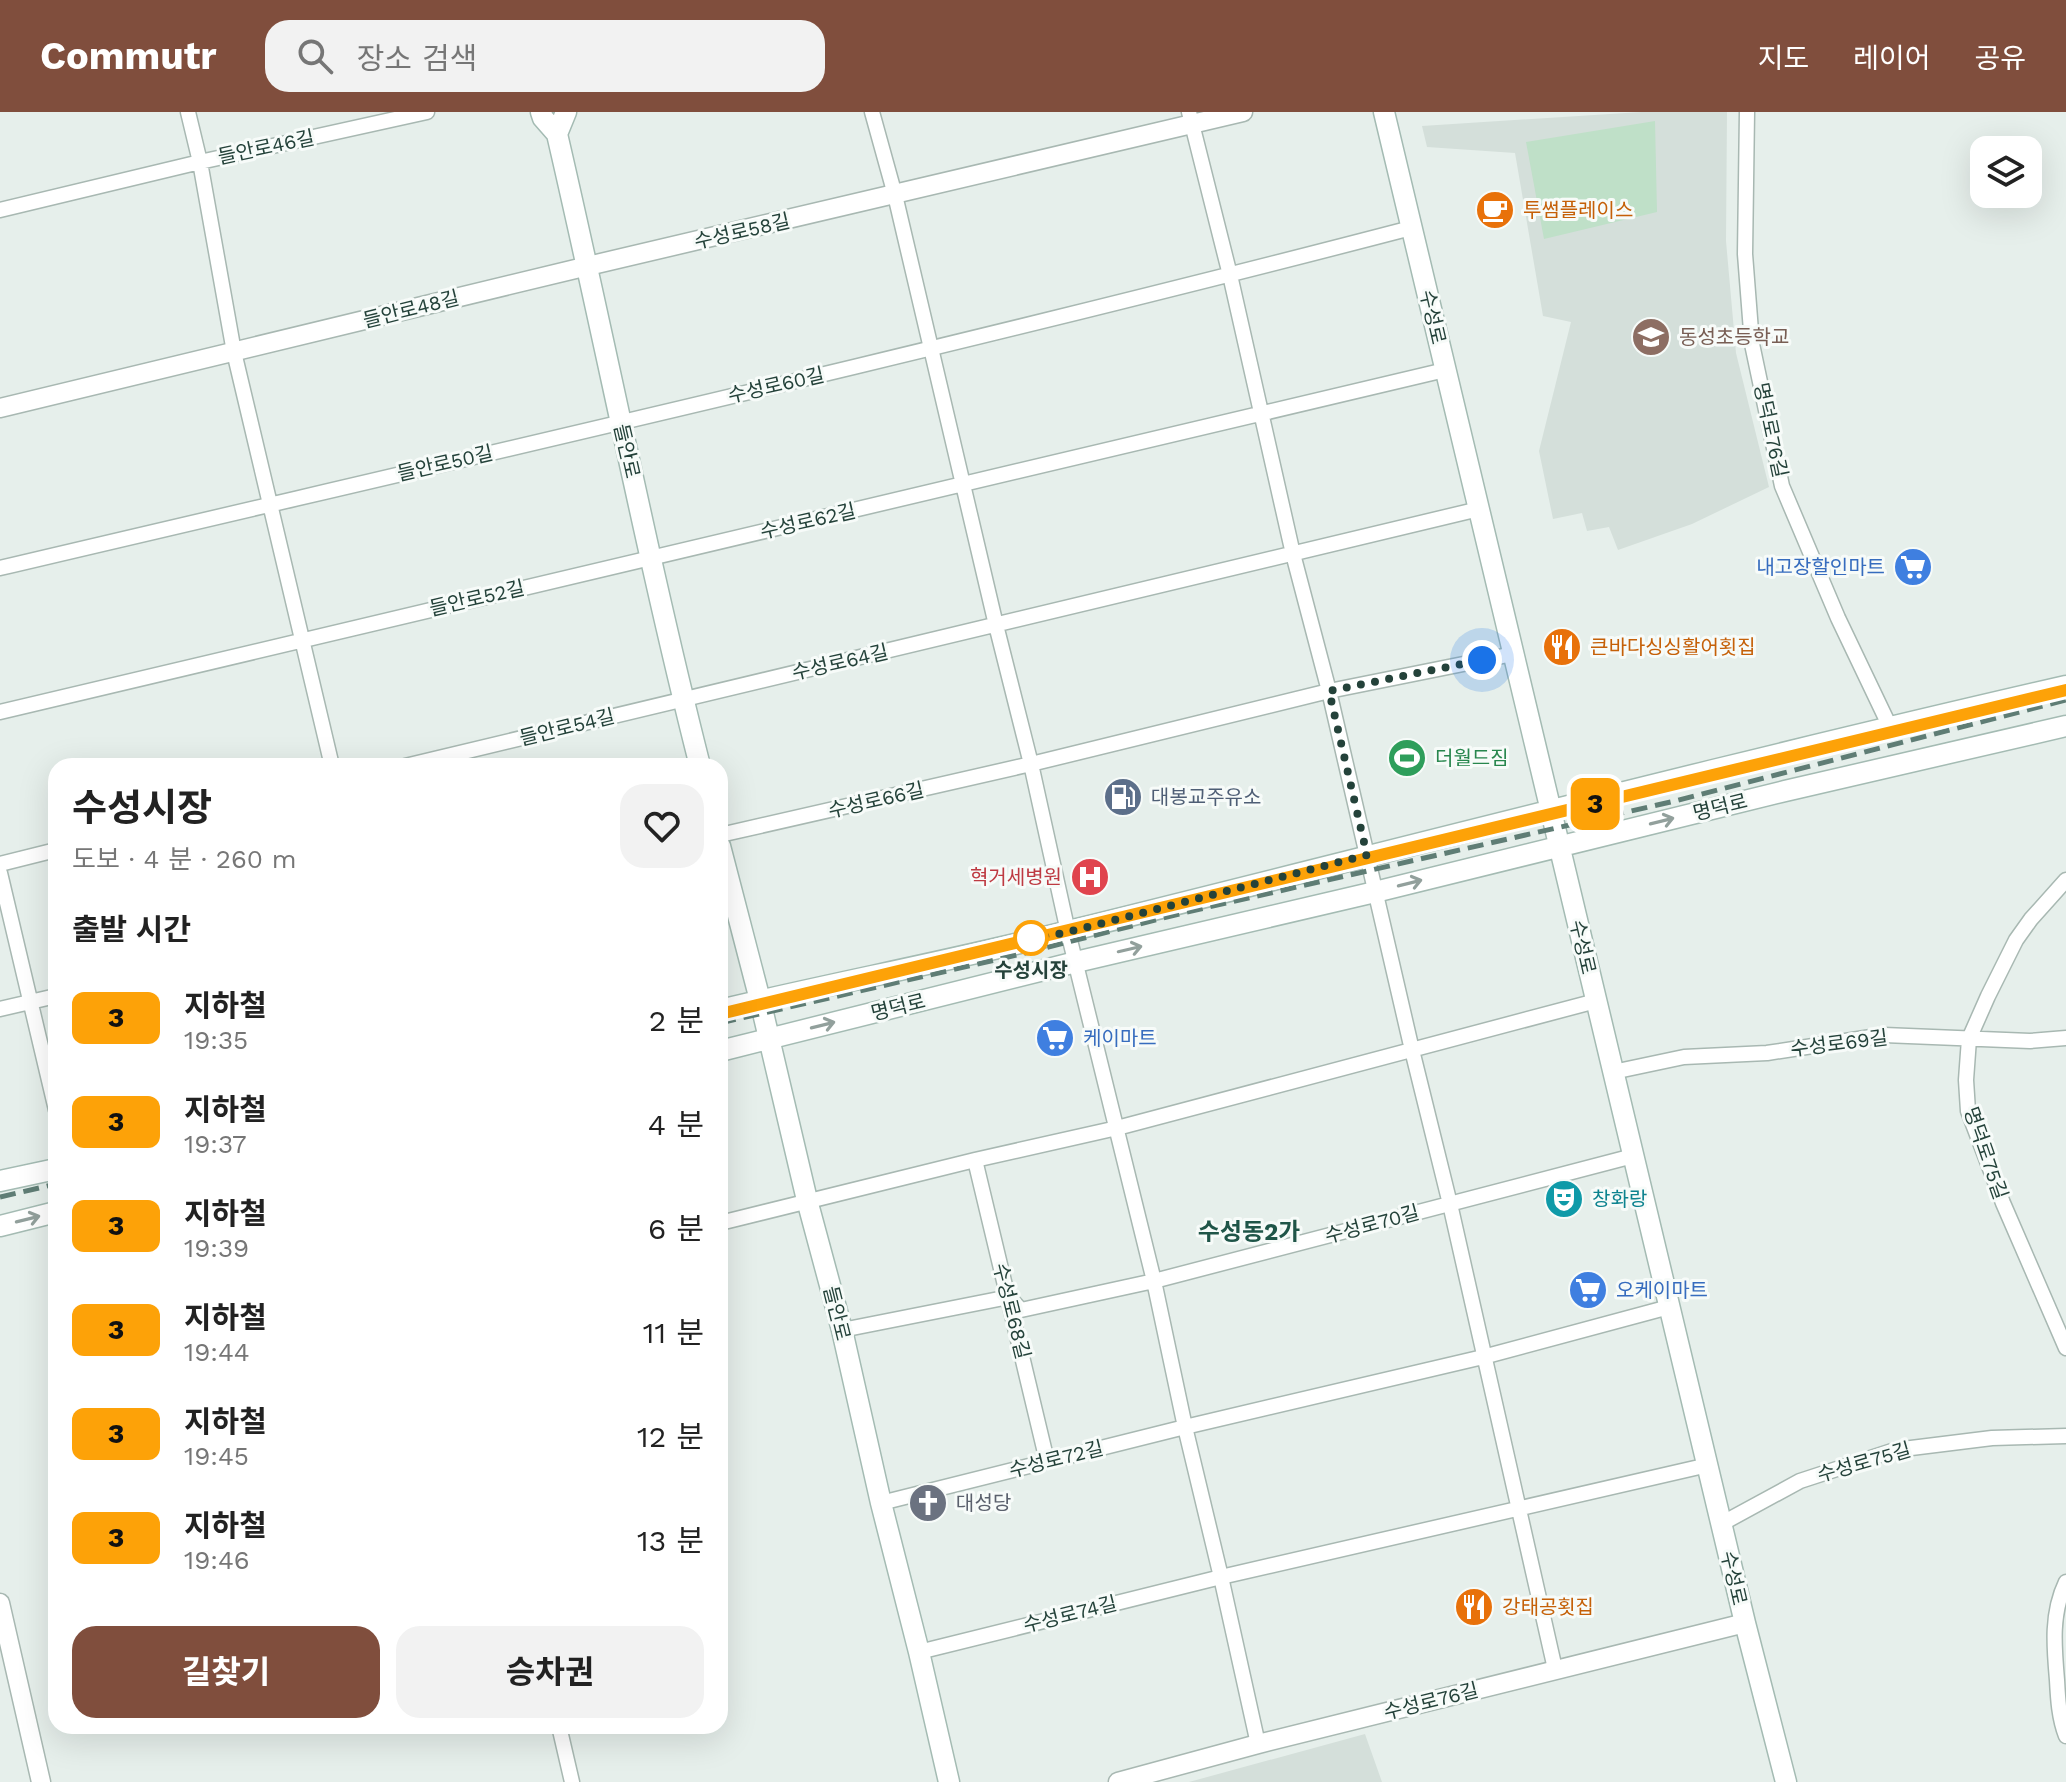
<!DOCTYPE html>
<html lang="ko">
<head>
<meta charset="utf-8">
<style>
	:root { --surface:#fff; --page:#f2f2f2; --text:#222; --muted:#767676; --accent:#804e3d }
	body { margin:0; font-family:"Work Sans","Noto Sans KR",sans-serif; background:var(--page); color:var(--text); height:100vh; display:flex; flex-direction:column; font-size:30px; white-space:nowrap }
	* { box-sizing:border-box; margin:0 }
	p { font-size:26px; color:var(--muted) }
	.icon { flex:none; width:44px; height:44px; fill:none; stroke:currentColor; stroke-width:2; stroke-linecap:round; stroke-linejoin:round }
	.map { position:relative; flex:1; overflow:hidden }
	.drawer { position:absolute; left:48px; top:646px; width:680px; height:976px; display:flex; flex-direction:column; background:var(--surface); border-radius:24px; box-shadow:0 8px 32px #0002 }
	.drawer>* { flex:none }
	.badge { padding:0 16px; border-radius:12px; font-size:28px; line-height:52px }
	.tools { position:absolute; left:1970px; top:24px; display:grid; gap:16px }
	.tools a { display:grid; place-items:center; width:72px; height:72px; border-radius:16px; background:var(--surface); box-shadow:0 8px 32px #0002; font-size:40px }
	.you { position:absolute; width:40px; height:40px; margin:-20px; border:6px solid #fff; border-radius:50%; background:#1a73e8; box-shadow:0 0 0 12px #1a73e833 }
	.map>.badge { position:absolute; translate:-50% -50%; box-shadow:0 0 0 4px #fff }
	h2 { padding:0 24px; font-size:30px; line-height:72px }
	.round { display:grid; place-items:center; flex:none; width:84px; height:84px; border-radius:24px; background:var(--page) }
	.summary { display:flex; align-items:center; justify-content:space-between; height:136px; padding:0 24px }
	h1 { font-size:38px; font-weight:700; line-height:60px }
	.action { display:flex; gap:16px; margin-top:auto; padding:16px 24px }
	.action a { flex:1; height:92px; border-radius:24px; background:var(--accent); color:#fff; font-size:32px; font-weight:700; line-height:92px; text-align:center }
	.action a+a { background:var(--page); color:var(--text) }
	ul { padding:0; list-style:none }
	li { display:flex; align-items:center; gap:24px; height:104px; padding:0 24px }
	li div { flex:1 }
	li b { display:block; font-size:30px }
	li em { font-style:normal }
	li .badge { min-width:88px; font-weight:700; text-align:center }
	header { display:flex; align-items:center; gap:48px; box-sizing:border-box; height:112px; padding:0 40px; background:var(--accent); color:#fff }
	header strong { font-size:38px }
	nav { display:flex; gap:44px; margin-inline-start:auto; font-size:28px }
	.search { width:560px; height:72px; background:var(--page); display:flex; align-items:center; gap:20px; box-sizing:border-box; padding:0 28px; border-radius:24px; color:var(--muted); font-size:30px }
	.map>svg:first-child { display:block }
	.built { fill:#d4dfda }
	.green { fill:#bfe0c8 }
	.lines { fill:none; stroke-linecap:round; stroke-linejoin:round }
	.minor-casing { stroke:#a8b8b2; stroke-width:17 }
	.tertiary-casing { stroke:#a8b8b2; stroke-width:21 }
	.secondary-casing { stroke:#a4bbb3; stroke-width:23 }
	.minor { stroke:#fff; stroke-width:14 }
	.tertiary { stroke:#fff; stroke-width:18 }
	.secondary { stroke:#fff; stroke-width:20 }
	.rail { stroke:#5f7d75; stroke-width:5; stroke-dasharray:16 8; stroke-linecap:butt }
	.oneway { stroke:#92a09c }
	.line-casing { stroke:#fff; stroke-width:18 }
	.line { stroke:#fda208; stroke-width:12 }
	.walk { stroke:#24423a; stroke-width:8; stroke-dasharray:0 14.4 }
	.stop-dot { fill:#fff; stroke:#fda208; stroke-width:4 }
	.labels { text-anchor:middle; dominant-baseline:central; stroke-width:6; stroke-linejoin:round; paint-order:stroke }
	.street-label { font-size:20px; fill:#24423a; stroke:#f7fbf9 }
	.food-label { font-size:20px; fill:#c56008; stroke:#f7fbf9; text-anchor:start }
	.education-label { font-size:20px; fill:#785e54; stroke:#f7fbf9; text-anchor:start }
	.shop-label { font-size:20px; fill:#366cbe; stroke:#f7fbf9; text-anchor:start }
	.leisure-label { font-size:20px; fill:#27864d; stroke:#f7fbf9; text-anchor:start }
	.service-label { font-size:20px; fill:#4e5e75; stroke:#f7fbf9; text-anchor:start }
	.health-label { font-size:20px; fill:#be3a42; stroke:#f7fbf9; text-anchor:end }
	.stop-label { font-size:20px; font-weight:bold; fill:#24423a; stroke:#f7fbf9 }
	.culture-label { font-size:20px; fill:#0d838f; stroke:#f7fbf9; text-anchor:start }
	.worship-label { font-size:20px; fill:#5b616d; stroke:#f7fbf9; text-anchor:start }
	.quarter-label { font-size:24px; font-weight:bold; fill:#1f5548; stroke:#f7fbf9 }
</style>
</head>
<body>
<header>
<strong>Commutr</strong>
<div class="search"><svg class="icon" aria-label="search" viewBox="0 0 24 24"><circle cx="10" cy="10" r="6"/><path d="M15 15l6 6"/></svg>장소 검색</div>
<nav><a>지도</a><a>레이어</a><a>공유</a></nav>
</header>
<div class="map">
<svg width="2066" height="1670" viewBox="0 0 2066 1670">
	<rect width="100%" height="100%" fill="#e6efeb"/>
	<!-- built -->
	<path class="built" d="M1641,0h86l-1,129 10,112 33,134 -77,37 -74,26 -9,-23 -22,4 -5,-18 -29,6 -14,-68 32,-129 -28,-6 -28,-163 -88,-6 -5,-21z
		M1365,1622l17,48h-193z"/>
	<!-- green -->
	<path class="green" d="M1655,9l2,91 -113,27 -18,-97z"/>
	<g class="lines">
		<!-- minor casing -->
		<g class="minor-casing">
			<path id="minor" d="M188,0l12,50 34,190 98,414
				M872,0l23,83 101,430 35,139 37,168 86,349 31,146 36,150 37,167
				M1189,0l41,163 63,279 36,137 83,359 38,154 105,465
				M1747,0l-2,142 7,90 30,142 56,132 52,109
				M0,98l200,-48 227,-50
				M0,456c471,-111 943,-218 1411,-340
				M0,600l1445,-342
				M405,654l1074,-257
				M720,723l311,-71 298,-73 184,-37
				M0,752l56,-14
				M0,761l56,237
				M2066,768l-35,39 -15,21 -28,56 -19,43 -3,41 2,31 35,92 63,145
				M0,897l56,-13
				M1613,960l71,-15 83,-4 117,-18 146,6 36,-3
				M975,1048l72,301
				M720,1111l255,-63 142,-32 479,-127
				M842,1218l167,-33 12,13 133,-29 479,-125
				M881,1391l304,-76 298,-70 186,-50
				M1721,1412l79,-43 95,-31 97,-12 74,-2
				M2066,1470c-15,31 -12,64 -9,98 1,19 2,38 9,56
				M919,1540l302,-75 487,-112
				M559,1614l13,56"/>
		</g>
		<!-- tertiary casing -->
		<g class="tertiary-casing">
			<path id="tertiary" d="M0,296l588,-142 655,-154
				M0,1491l41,179
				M1118,1670l140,-38 487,-121"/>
		</g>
		<!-- secondary casing -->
		<g class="secondary-casing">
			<path id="secondary" d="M541,0l2,6 14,16c49,211 90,423 143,632
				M1384,0l361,1511 41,159
				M557,22l9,-22
				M720,734l40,154 47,200 35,130 39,173 38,149 30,130
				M720,898c117,-28 236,-50 353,-80 331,-82 661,-168 993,-244
				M720,939l356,-89 299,-70 410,-101 281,-65
				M0,1069l56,-12
				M0,1114l56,-14"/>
		</g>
		<!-- minor -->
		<use href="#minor" class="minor"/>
		<!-- tertiary -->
		<use href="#tertiary" class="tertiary"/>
		<!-- secondary -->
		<use href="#secondary" class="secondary"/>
		<!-- rail -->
		<path class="rail" d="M1475,721l393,-95
			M950,846l128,-31
			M720,911l297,-68 170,-43 488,-111 391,-101
			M0,1085l56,-13"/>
	</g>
	<!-- one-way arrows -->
	<defs><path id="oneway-shaft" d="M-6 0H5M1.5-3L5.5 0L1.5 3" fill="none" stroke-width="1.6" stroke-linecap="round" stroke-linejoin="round" transform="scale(2)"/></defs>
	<g class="oneway">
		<use href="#oneway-shaft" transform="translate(1662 709) rotate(-14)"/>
		<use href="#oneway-shaft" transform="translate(1410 771) rotate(-14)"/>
		<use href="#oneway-shaft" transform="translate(1130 837) rotate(-13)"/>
		<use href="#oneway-shaft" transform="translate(823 913) rotate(-14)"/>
		<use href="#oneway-shaft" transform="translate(28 1107) rotate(-14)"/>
	</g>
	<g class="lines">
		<!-- line casing -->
		<g class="line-casing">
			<path id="line" d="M720,902l1346,-324"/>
		</g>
		<!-- line -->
		<use href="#line" class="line"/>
		<!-- walk -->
		<path class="walk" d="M1031,826h7l30,-6 299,-77 -38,-164 153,-31"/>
	</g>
	<!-- icons -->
	<defs>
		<g id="cafe-disc" transform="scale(2)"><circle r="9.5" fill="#e8710a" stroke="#f7fbf9"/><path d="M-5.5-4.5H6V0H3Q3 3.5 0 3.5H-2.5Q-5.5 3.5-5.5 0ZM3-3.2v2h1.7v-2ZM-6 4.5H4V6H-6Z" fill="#fff"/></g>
		<g id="school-disc" transform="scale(2)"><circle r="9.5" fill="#8d6e63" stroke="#f7fbf9"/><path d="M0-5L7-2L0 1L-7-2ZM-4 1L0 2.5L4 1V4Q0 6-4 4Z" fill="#fff"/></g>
		<g id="supermarket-disc" transform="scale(2)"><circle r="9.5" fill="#3f7fe0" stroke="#f7fbf9"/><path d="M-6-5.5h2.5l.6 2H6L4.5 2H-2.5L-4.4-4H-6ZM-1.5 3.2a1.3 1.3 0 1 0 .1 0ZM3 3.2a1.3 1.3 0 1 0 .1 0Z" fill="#fff"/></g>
		<g id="restaurant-disc" transform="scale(2)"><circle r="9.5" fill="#e8710a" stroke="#f7fbf9"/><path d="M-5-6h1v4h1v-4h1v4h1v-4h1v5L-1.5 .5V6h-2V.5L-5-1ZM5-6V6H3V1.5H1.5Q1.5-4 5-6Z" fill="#fff"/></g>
		<g id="stadium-disc" transform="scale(2)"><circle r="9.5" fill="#2e9e5b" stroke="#f7fbf9"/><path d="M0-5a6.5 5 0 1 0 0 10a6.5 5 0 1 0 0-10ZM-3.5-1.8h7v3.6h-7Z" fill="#fff"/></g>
		<g id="fuel-disc" transform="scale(2)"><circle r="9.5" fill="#5c6f8a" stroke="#f7fbf9"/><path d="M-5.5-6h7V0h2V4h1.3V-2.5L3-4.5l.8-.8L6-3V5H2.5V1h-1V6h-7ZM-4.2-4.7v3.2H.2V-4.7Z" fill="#fff"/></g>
		<g id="hospital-disc" transform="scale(2)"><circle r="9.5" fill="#e0444e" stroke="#f7fbf9"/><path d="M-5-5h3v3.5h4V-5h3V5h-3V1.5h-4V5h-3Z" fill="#fff"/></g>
		<g id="theatre-disc" transform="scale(2)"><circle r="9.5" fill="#0f9aa8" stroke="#f7fbf9"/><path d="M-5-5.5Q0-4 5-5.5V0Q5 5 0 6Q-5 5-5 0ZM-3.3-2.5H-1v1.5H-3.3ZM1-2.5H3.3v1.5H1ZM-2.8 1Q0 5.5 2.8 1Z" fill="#fff"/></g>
		<g id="church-disc" transform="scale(2)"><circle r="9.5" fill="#6b7280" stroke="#f7fbf9"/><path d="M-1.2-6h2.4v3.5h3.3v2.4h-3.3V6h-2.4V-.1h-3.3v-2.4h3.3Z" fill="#fff"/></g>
	</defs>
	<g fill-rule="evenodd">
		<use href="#cafe-disc" x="1495" y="98"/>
		<use href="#school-disc" x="1651" y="225"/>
		<use href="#supermarket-disc" x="1913" y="455"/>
		<use href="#restaurant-disc" x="1562" y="535"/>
		<use href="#stadium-disc" x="1407" y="646"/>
		<use href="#fuel-disc" x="1123" y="685"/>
		<use href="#hospital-disc" x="1090" y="765"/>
		<use href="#supermarket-disc" x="1055" y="926"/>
		<use href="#theatre-disc" x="1564" y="1087"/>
		<use href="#supermarket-disc" x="1588" y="1178"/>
		<use href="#church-disc" x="928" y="1391"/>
		<use href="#restaurant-disc" x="1474" y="1495"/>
	</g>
	<!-- markers -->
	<circle class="stop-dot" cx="1031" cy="826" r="16"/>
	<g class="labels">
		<!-- street labels -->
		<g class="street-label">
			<text transform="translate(266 35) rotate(-12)">들안로46길</text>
			<text transform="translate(742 119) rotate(-13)">수성로58길</text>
			<text transform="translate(411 197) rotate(-14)">들안로48길</text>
			<text transform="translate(1433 205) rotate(77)">수성로</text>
			<text transform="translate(776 273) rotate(-13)">수성로60길</text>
			<text transform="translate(1771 318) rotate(78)">명덕로76길</text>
			<text transform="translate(627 339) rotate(77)">들안로</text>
			<text transform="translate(445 351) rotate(-13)">들안로50길</text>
			<text transform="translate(808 409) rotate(-13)">수성로62길</text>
			<text transform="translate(477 486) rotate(-13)">들안로52길</text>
			<text transform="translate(840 550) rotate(-13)">수성로64길</text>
			<text transform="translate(567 615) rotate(-14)">들안로54길</text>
			<text transform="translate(876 688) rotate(-13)">수성로66길</text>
			<text transform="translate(1720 695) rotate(-14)">명덕로</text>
			<text transform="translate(1583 835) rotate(77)">수성로</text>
			<text transform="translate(898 895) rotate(-14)">명덕로</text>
			<text transform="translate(1839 931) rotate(-7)">수성로69길</text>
			<text transform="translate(1986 1041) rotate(71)">명덕로75길</text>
			<text transform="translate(1372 1112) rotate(-15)">수성로70길</text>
			<text transform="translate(1012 1199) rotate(76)">수성로68길</text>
			<text transform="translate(837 1201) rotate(76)">들안로</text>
			<text transform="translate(1056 1347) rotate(-14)">수성로72길</text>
			<text transform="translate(1864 1350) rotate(-16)">수성로75길</text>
			<text transform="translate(1734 1466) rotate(77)">수성로</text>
			<text transform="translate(1070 1502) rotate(-14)">수성로74길</text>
			<text transform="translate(1431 1589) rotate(-14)">수성로76길</text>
		</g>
		<!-- food labels -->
		<g class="food-label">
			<text x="1523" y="98">투썸플레이스</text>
			<text x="1590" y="535">큰바다싱싱활어횟집</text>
			<text x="1502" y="1495">강태공횟집</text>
		</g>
		<!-- education labels -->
		<g class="education-label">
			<text x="1679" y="225">동성초등학교</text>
		</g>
		<!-- shop labels -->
		<g class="shop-label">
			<text x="1885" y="455" text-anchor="end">내고장할인마트</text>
			<text x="1083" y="926">케이마트</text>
			<text x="1616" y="1178">오케이마트</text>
		</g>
		<!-- leisure labels -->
		<g class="leisure-label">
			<text x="1435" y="646">더월드짐</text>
		</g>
		<!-- service labels -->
		<g class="service-label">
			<text x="1151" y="685">대봉교주유소</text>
		</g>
		<!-- health labels -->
		<g class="health-label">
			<text x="1062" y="765">혁거세병원</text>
		</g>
		<!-- stop labels -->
		<g class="stop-label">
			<text x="1031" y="858">수성시장</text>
		</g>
		<!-- culture labels -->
		<g class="culture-label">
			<text x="1592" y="1087">창화랑</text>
		</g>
		<!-- worship labels -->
		<g class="worship-label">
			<text x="956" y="1391">대성당</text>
		</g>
		<!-- quarter labels -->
		<g class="quarter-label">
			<text x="1249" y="1120">수성동2가</text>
		</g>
	</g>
</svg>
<div class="tools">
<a><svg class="icon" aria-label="layers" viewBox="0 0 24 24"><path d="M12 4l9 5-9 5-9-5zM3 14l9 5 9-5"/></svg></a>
</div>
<div class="you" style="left:1482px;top:548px"></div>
<b class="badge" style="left:1595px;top:692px;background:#fda208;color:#111">3</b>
<section class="drawer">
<div class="summary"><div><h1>수성시장</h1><p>도보 · 4 분 · 260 m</p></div><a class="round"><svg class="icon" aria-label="heart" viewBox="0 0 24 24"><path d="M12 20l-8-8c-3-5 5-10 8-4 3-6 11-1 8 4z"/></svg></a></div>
<h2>출발 시간</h2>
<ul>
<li><span class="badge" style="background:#fda208;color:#111">3</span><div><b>지하철</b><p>19:35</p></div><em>2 분</em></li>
<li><span class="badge" style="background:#fda208;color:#111">3</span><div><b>지하철</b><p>19:37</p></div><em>4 분</em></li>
<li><span class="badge" style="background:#fda208;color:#111">3</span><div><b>지하철</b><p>19:39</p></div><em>6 분</em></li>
<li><span class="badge" style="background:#fda208;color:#111">3</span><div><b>지하철</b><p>19:44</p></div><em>11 분</em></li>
<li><span class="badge" style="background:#fda208;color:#111">3</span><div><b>지하철</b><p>19:45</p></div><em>12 분</em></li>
<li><span class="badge" style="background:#fda208;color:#111">3</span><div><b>지하철</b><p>19:46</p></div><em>13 분</em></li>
</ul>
<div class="action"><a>길찾기</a><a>승차권</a></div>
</section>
</div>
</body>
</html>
